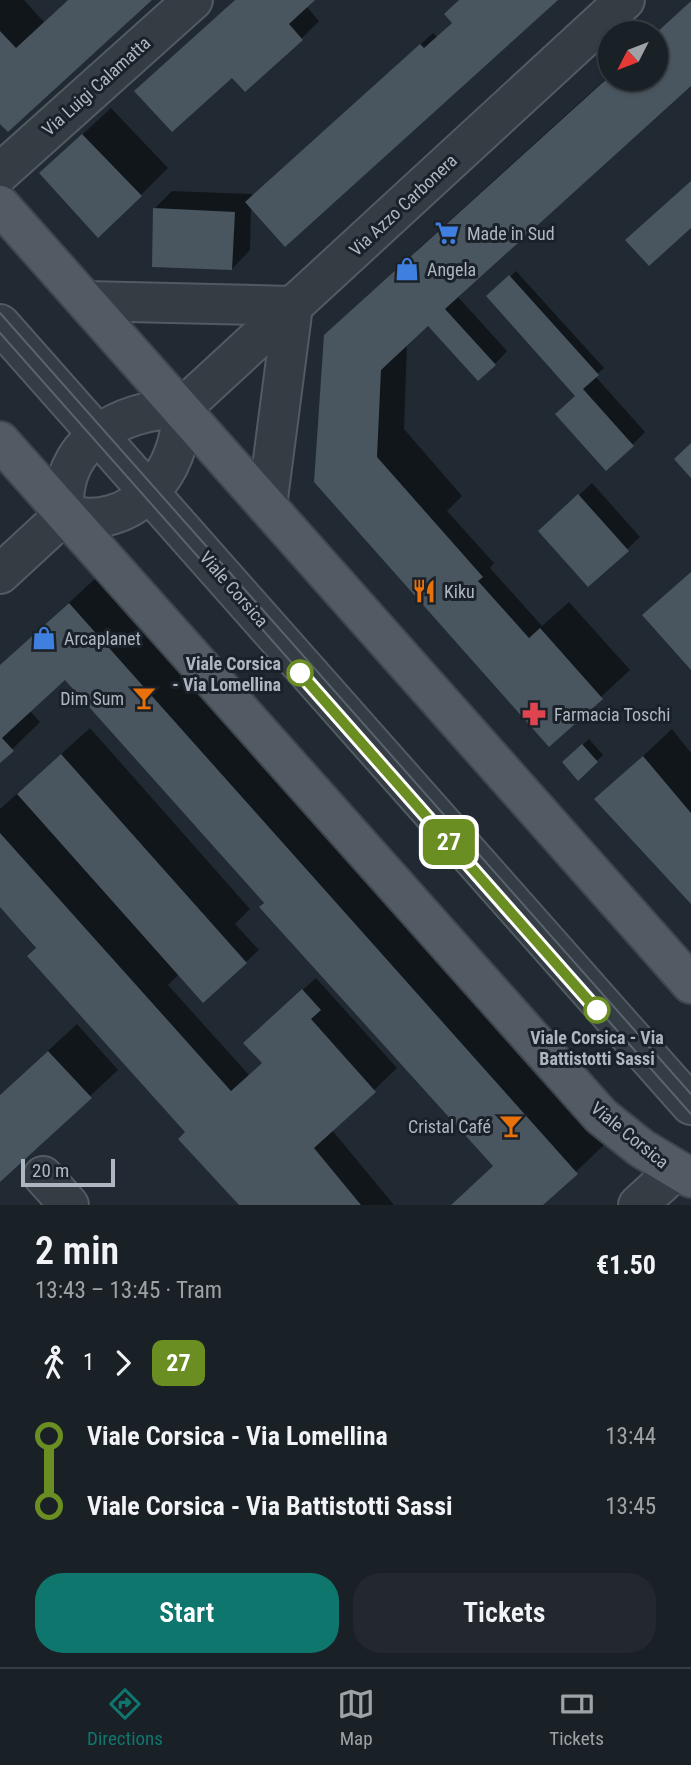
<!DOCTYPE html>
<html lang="en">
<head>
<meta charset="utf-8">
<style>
	:root { --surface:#192026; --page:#22282e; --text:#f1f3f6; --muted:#9fa3a7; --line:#373e43; --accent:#0f766e }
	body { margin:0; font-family:"Roboto Condensed",sans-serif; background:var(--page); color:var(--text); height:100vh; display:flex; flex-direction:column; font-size:26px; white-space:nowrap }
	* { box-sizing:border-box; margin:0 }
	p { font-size:23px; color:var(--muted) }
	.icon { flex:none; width:38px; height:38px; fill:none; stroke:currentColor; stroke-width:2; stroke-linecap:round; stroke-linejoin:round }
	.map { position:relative; height:1205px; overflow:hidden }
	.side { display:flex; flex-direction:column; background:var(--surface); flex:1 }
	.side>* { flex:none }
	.badge { padding:0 14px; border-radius:10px; font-size:24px; line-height:46px }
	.needle { width:46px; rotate:228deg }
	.buttons { position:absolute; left:598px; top:21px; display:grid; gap:14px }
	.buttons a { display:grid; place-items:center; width:70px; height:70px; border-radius:50%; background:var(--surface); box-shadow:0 2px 5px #0004,0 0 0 2px var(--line); font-size:35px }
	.scale { position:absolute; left:21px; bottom:18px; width:94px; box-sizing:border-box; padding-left:7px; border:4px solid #aeb7c1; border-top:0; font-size:19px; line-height:24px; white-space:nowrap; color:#aeb7c1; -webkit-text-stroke:5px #1a2128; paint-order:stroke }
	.map>.badge { position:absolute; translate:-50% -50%; box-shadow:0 0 0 4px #fff }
	.legs { display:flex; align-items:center; gap:10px; height:77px; padding:0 35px; font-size:23px }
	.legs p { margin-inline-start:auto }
	.summary { display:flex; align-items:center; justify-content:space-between; height:119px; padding:0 35px }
	h1 { font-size:38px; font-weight:600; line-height:52px }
	.primary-button { display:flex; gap:14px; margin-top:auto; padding:14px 35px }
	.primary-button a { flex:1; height:80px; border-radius:28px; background:var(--accent); color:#fff; font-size:28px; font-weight:600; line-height:80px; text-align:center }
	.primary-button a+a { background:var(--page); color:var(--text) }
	ul { padding:0 35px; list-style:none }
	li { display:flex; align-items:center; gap:24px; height:70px; font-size:26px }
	li i { display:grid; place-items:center; width:10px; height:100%; margin:0 9px; background:currentColor }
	li i::after { content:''; width:18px; height:18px; margin:-9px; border:5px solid; border-radius:50%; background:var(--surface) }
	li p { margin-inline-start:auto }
	li:first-child i { background:linear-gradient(#0000 50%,currentColor 0) }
	li:last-child i { background:linear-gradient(currentColor 50%,#0000 0) }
	.tabs { display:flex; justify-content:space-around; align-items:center; height:98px; border-top:2px solid var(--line); background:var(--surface); font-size:19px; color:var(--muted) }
	.tabs a { display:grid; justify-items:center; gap:4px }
	.tabs .current { color:var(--accent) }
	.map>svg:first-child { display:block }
	.shadow { fill:#0007 }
	.building { fill:#49555f }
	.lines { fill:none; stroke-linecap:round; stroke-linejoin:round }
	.minor-casing { stroke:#525a62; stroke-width:42 }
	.major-casing { stroke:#3e454d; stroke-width:42 }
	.minor { stroke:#343c44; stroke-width:38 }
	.major { stroke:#525b64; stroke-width:38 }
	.tram { stroke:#5a636e; stroke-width:2 }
	.line-1-casing { stroke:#fff; stroke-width:16 }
	.line-1 { stroke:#6b8e23; stroke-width:10 }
	.stop-1-dot { fill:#fff; stroke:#6b8e23; stroke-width:3.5 }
	.labels { text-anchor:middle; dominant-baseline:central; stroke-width:6; stroke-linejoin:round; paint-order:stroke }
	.street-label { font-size:18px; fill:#aeb7c1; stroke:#1a2128 }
	.poi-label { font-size:18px; fill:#aeb7c1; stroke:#1a2128; text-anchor:start }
	.stop-label { font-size:18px; font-weight:bold; fill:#aeb7c1; stroke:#1a2128; text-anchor:end }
</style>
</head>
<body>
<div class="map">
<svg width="691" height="1205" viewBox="0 0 691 1205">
	<rect width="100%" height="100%" fill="#212a33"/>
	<!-- shadow -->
	<path class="shadow" d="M0,0h24l20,22 24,-22h81l-149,121z
		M235,0h78l-7,6 13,15 -18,18z
		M460,0h96l-305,207 -1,43 -18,19 -78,-60 18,-18 80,3v4l181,-165 4,4 16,-15z
		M691,1v82l-233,214 49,54 -12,13 -66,-41 -22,20 -3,86 58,67 -15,15 47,52 -4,5 52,58 27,-24 61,68 -81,75 -233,-263 100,-231 195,-177v5h45v-46z
		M111,108l57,60 -27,27 -100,-22z
		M516,271l88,97 -9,8 50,56 -13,13 -55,-49 -89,-99z
		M592,483l48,54 -51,48 -36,-66z
		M98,576l506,569 -63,60h-90l44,-40 -430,-487 -36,32 11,12 -40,39v-95z
		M90,728l160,181 -15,15 24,26 -13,12 -67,12 -11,11 81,90 14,-13 -5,-32 58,-52 81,90 -65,62 62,75h-153l-54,-73 -187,-227v-96z
		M672,729l19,24v148l-94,-102z
		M589,739l14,16 -25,23 -14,-16z
		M77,1024l41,46 -118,110v-85z"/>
	<!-- building -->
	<path class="building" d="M68,0h84l-144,132 -8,-8v-93l16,17z
		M235,0h80l-26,24 14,16 -58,52 -13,-14 -60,54 -38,-41z
		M459,0h99l-273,247 -40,-45 175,-158 4,4 28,-25 -8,-9z
		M691,1v85l-246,223 51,56 -18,16 -50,-55 -47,44 -4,87 106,120 -5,4 51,57 11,-10 63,71 -54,48 -235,-265 10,-147 287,-260v4h45v-46z
		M82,134l60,62 -44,42 -59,-65z
		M691,181v47l-42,38 -24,-26z
		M153,208l82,4 -3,58 -80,-3z
		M509,275l90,100 -16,14 51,57 -28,25 -51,-57 20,-18 -89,-100z
		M691,443v35l-17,-19z
		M578,494l51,57 -41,36 -50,-56z
		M691,572v98l-49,-55z
		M69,603l509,571 -35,31h-92l42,-39 -234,-259 5,-4 -199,-223 -63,58 12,13 -14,12v-98z
		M582,744l16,18 -20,19 -16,-19z
		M61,754l186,209 -44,40 -186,-209z
		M643,756l48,57v91l-97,-105z
		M0,833l231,258 31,-28 -19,-20 59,-54 19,21 -10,9 65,73 -62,56 47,57h-122l-61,-66 7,-7 -158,-176 9,-8 -36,-41z
		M48,1051l44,47 -92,84v-87z"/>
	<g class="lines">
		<!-- minor casing -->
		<g class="minor-casing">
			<path id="minor" d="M0,173l193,-173
				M86,301l207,5
				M0,324l691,781
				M181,409l444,-409
				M267,506l26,-200
				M65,514c67,20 119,-43 116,-105
				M65,514c-9,-69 56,-106 116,-105
				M0,574l65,-60
				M43,1176l26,29
				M638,1205l37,-34"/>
		</g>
		<!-- major casing -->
		<g class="major-casing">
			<path id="major" d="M0,205l691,779
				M0,441l601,675 40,32 50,30"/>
		</g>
		<!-- minor -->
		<use href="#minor" class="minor"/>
		<!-- major -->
		<use href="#major" class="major"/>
		<!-- tram -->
		<path class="tram" d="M0,313l691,781
			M0,333l691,781"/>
	</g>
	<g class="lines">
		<!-- line-1 casing -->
		<g class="line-1-casing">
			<path id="line-1" d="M300,673l297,337"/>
		</g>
		<!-- line-1 -->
		<use href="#line-1" class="line-1"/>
	</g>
	<!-- icons -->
	<defs>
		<g id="supermarket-bare" transform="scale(1.89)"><path d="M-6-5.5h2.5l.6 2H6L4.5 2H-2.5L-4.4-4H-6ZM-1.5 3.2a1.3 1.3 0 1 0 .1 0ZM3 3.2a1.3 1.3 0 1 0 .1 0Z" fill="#3f7fe0" stroke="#1a2128" stroke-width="2.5" paint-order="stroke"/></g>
		<g id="shop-bare" transform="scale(1.89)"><path d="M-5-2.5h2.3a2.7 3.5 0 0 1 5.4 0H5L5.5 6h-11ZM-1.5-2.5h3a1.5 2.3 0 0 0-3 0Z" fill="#3f7fe0" stroke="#1a2128" stroke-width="2.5" paint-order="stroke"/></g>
		<g id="restaurant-bare" transform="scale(1.89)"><path d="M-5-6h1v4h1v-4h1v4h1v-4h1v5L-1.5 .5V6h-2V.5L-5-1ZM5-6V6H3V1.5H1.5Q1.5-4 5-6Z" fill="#e8710a" stroke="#1a2128" stroke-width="2.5" paint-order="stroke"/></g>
		<g id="bar-bare" transform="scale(1.89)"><path d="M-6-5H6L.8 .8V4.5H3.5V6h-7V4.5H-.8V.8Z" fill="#e8710a" stroke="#1a2128" stroke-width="2.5" paint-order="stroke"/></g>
		<g id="pharmacy-bare" transform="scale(1.89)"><path d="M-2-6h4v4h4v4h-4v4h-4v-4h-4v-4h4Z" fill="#e0444e" stroke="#1a2128" stroke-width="2.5" paint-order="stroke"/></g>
	</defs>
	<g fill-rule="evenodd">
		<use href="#supermarket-bare" x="447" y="233"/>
		<use href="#shop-bare" x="407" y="269"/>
		<use href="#restaurant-bare" x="424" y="591"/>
		<use href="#shop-bare" x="44" y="638"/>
		<use href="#bar-bare" x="144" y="698"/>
		<use href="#pharmacy-bare" x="534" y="714"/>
		<use href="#bar-bare" x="511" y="1126"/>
	</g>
	<!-- markers -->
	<g class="stop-1-dot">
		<circle cx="300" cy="673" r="12"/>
		<circle cx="597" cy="1010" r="12"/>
	</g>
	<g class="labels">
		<!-- street labels -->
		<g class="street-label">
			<text transform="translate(96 86) rotate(-42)">Via Luigi Calamatta</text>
			<text transform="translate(403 205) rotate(-43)">Via Azzo Carbonera</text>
			<text transform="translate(234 589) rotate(49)">Viale Corsica</text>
			<text transform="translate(630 1135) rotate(39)">Viale Corsica</text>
		</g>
		<!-- poi labels -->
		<g class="poi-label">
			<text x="467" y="233">Made in Sud</text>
			<text x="427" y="269">Angela</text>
			<text x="444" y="591">Kiku</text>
			<text x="64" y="638">Arcaplanet</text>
			<text x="124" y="698" text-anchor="end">Dim Sum</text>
			<text x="554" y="714">Farmacia Toschi</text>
			<text x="491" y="1126" text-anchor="end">Cristal Café</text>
		</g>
		<!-- stop labels -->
		<g class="stop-label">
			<text x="281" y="663">Viale Corsica<tspan x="281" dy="21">- Via Lomellina</tspan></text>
			<text x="597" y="1037" text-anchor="middle">Viale Corsica - Via<tspan x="597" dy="21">Battistotti Sassi</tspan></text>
		</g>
	</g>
</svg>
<div class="buttons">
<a><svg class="needle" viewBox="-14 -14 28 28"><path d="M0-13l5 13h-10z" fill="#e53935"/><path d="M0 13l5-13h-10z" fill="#9fa3a7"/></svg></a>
</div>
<div class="scale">20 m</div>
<b class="badge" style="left:449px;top:842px;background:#6b8e23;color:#fff">27</b>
</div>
<section class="side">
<div class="summary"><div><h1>2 min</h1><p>13:43 – 13:45 · Tram</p></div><b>€1.50</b></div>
<div class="legs"><svg class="icon" aria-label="walk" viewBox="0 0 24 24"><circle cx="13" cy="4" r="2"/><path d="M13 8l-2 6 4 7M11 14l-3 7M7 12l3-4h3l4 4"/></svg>1<svg class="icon" aria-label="forward" viewBox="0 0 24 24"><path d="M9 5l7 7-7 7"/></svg><b class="badge" style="background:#6b8e23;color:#fff">27</b></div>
<ul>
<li><i style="color:#6b8e23"></i><b>Viale Corsica - Via Lomellina</b><p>13:44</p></li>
<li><i style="color:#6b8e23"></i><b>Viale Corsica - Via Battistotti Sassi</b><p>13:45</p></li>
</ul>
<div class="primary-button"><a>Start</a><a>Tickets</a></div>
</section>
<nav class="tabs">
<a class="current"><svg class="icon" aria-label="directions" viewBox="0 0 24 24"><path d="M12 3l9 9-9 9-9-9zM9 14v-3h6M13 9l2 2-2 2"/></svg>Directions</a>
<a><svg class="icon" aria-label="map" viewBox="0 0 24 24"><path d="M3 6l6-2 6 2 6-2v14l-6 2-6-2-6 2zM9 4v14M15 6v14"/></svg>Map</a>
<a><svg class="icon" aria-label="tickets" viewBox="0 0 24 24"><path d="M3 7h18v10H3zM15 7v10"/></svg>Tickets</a>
</nav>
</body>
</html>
